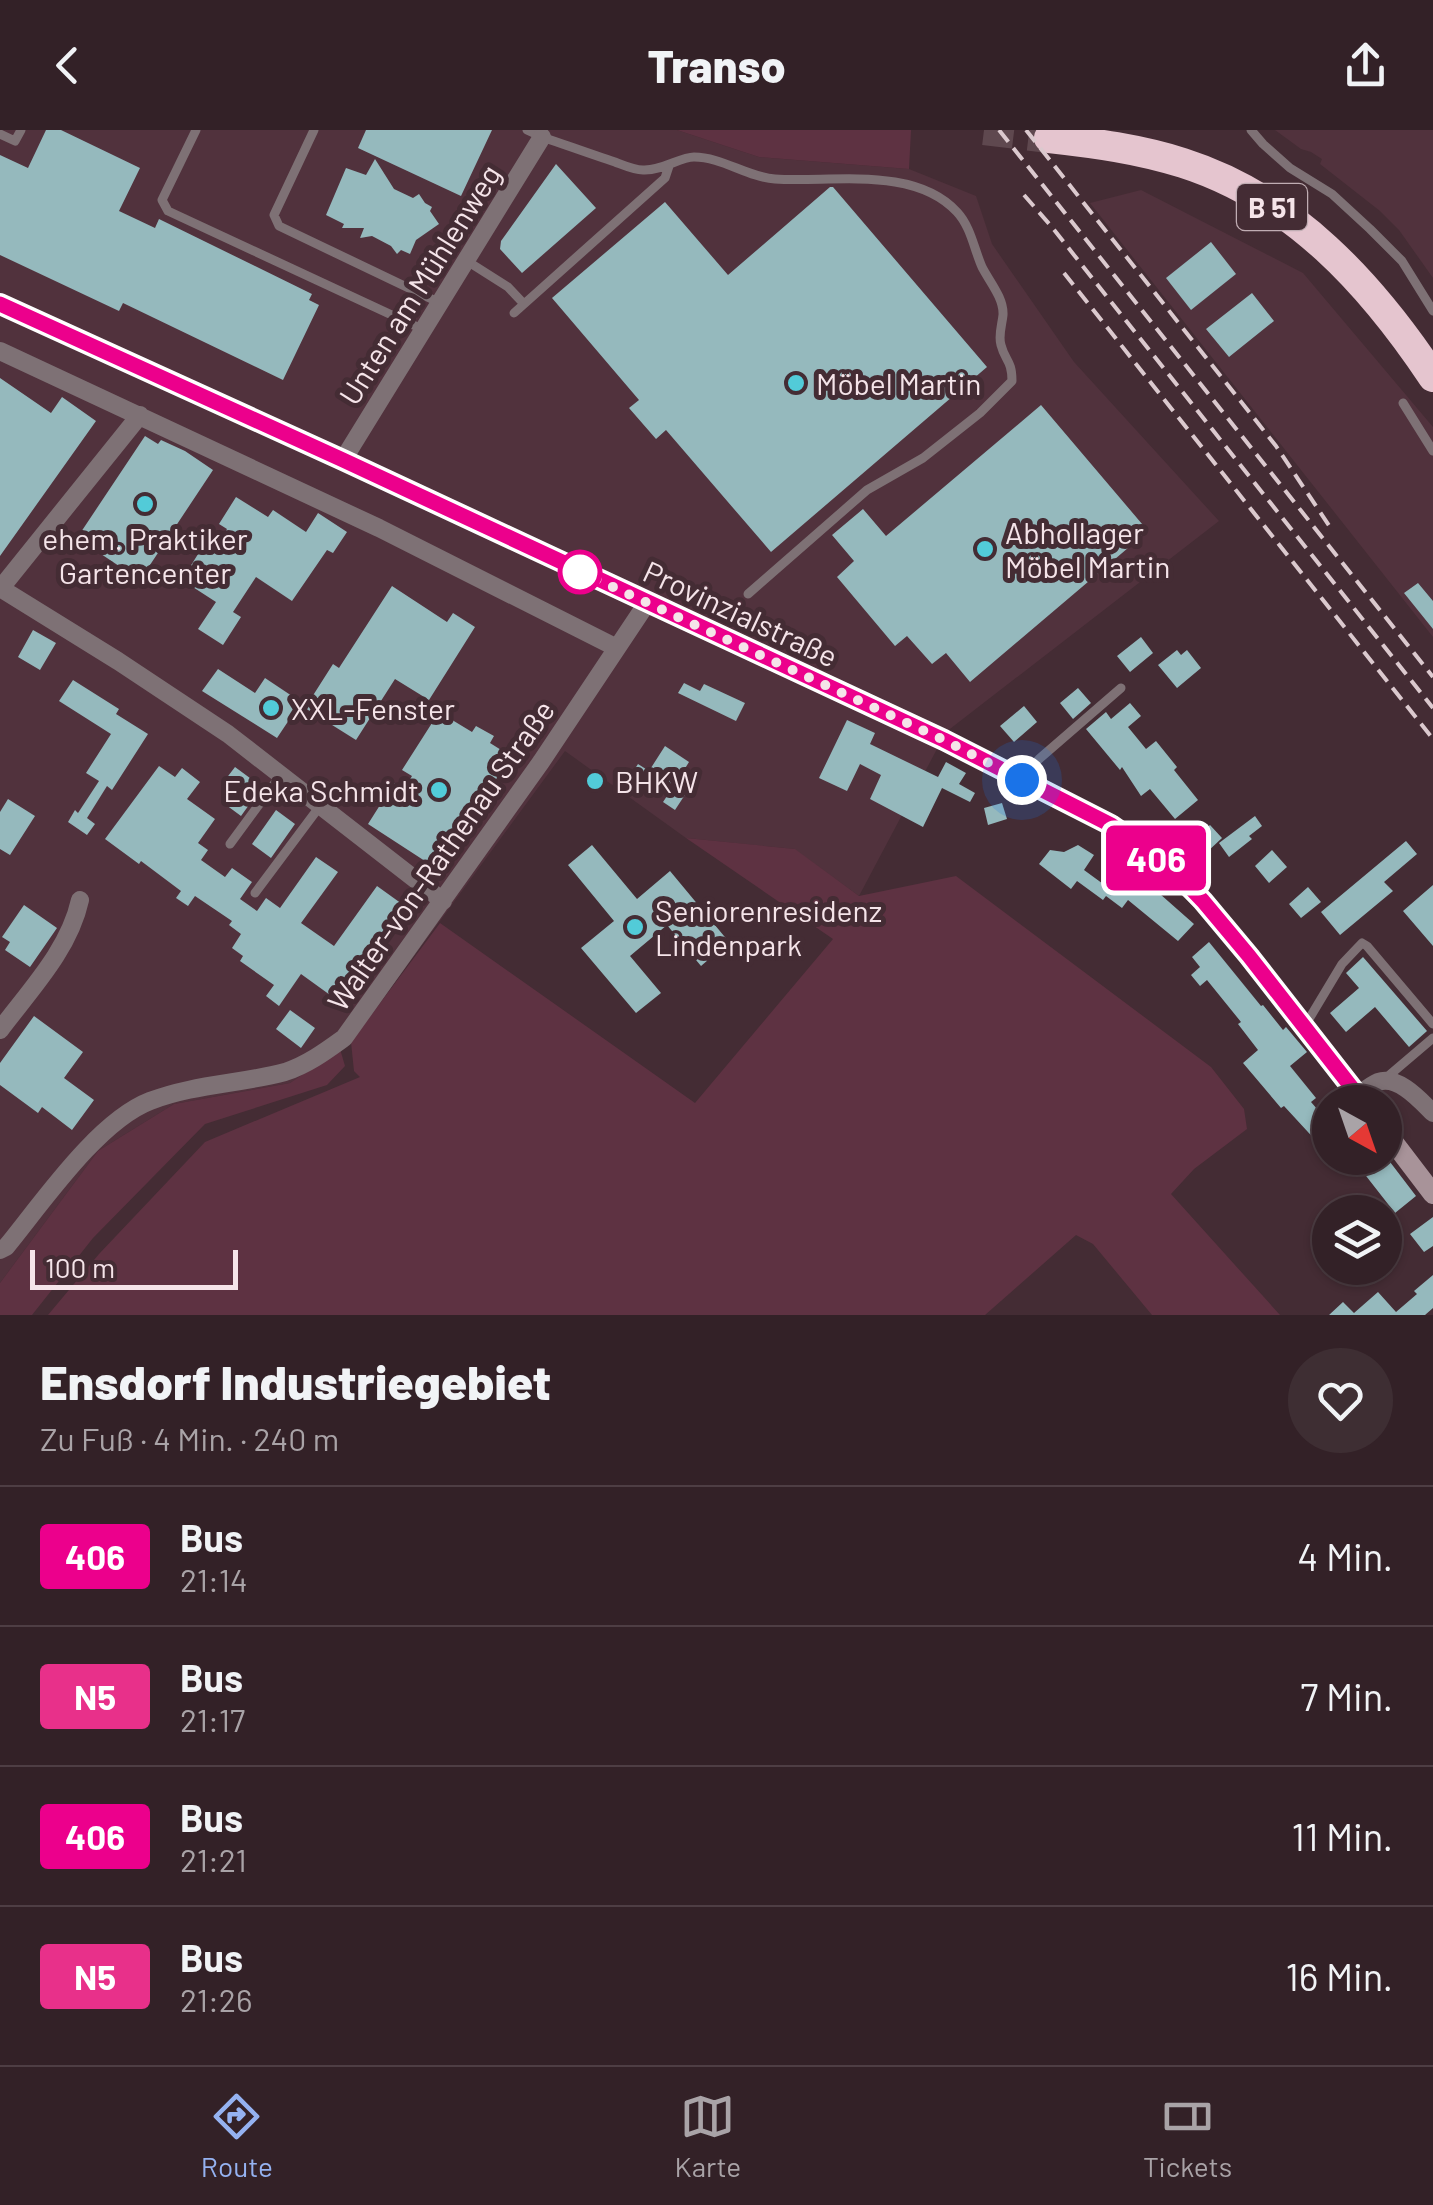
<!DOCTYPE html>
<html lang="de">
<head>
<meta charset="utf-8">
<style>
	:root { --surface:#332127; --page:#3e2e33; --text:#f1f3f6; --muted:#a9a3a7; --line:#4e3e44; --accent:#95b2f1 }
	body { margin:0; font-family:Barlow,sans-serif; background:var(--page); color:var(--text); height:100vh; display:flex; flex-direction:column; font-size:38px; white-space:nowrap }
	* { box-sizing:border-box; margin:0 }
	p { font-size:32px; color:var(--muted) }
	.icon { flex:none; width:55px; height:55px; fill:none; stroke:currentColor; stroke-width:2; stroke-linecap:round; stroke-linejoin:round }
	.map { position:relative; height:1185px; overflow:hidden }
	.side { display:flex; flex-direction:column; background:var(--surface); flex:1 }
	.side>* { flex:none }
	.badge { padding:0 20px; border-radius:8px; font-size:35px; line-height:65px }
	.needle { width:65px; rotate:140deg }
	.buttons { position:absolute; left:1312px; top:955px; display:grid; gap:20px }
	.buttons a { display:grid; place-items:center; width:90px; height:90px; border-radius:50%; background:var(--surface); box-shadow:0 2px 8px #0004,0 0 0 2px var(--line); font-size:50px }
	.scale { position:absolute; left:30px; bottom:25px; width:208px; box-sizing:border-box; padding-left:10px; border:5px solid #f5e4e9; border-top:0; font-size:28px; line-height:35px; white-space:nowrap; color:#f5e4e9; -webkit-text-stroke:8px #442c34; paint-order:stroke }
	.you { position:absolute; width:50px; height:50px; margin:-25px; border:8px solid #fff; border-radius:50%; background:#1a73e8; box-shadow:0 0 0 15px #1a73e833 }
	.map>.badge { position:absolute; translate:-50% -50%; box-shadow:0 0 0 5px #fff }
	.round { display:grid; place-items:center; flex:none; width:105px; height:105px; border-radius:52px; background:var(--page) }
	.summary { display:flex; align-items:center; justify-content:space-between; height:170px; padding:0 40px }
	h1 { font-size:48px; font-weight:800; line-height:75px }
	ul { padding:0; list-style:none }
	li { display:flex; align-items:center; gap:30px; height:140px; padding:0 40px; border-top:2px solid var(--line) }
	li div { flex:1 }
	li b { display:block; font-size:38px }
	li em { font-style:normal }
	li .badge { min-width:110px; font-weight:700; text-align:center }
	header { display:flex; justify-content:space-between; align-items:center; height:130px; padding:0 40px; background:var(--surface); font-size:45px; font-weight:800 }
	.tab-bar { display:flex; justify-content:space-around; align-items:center; height:140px; border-top:2px solid var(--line); background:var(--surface); font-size:28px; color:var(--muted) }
	.tab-bar a { display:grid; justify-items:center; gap:5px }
	.tab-bar .current { color:var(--accent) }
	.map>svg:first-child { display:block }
	.built { fill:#51323d }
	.green { fill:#5e3242 }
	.building { fill:#95b9bd }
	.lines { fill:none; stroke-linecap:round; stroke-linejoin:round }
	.highway-tunnel { stroke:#5f484f; stroke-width:30; stroke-dasharray:30 15; stroke-linecap:butt }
	.lane { stroke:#7e7175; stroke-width:9 }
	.street { stroke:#7e7175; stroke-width:18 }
	.secondary { stroke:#a89399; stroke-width:20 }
	.highway { stroke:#e5c5cf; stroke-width:30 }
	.rail { stroke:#dbc9ce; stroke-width:4; stroke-dasharray:15 8; stroke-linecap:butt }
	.line-casing { stroke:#fff; stroke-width:22 }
	.line { stroke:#ec008c; stroke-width:15 }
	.walk { stroke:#f5e4e9; stroke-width:10; stroke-dasharray:0 18 }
	.poi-dot { fill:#52cbd8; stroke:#442c34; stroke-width:4 }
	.stop-dot { fill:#fff; stroke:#ec008c; stroke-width:5 }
	.labels { text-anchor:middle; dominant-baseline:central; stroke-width:10; stroke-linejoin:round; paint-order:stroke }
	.shield { fill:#442c34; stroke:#c0adb3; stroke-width:2.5 }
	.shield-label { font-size:28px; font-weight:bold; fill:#f5e4e9 }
	.street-label { font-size:30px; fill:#f5e4e9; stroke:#442c34 }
	.poi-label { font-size:30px; fill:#f5e4e9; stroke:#442c34; text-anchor:start }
</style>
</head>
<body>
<header><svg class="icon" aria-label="back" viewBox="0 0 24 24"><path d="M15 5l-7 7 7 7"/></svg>Transo<svg class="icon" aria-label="share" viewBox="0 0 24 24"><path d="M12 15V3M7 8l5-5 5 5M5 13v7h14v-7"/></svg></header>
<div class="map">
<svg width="1433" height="1185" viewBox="0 0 1433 1185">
	<rect width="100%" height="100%" fill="#442c34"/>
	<!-- built -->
	<path class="built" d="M0,0h677l82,27 150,12 67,27 16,48 82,118 145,159 -273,211 -87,164 -65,-47 -108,-11 -121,-87 -214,291 -61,41 -116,21 -76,47 -98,132z
		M1275,0h158v148l-34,-48 -19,-19 -60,-47 2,-5 -11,-7 -10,-3z
		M1141,60l162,83 130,154v210l-343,-434z"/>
	<!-- green -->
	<path class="green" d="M677,0h234l-2,39 -150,-12z
		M686,708l109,11 64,47 97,-20 255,191 33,42 3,20 -53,40 -23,25 109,121h-128l-59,-71 -17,-9 -91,80h-937l51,-61 106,-112 155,-65 -6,-6 -3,-29 89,-119 255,180 138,-164z
		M340,919l5,17 -18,19 -122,39 -112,114 -61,77h-32v-32l98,-132 76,-47 116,-21z"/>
	<!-- building -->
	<path class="building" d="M46,0h15l79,38 -21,43 36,17 4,-9 153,75 -3,6 10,5 -36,75 -160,-77 -4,8 -119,-56v-100l28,13z
		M366,0h126l-31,66 -103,-48z
		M375,29l19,30 19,9 6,-4 6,9 7,4 -2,4 9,13 -23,16 -6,14 -9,-4 -4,4 -6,-8 -19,-10 -12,2 4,-10h-22l2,-4 -18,-9 20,-47 20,7z
		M556,34l40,44 -74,65 -22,-24 1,-8z
		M830,57h3l154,180 -216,185 -105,-122 -10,9 -27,-31 10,-8 -87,-102 113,-96 63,73z
		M1211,112l25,32 -45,36 -25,-32z
		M1252,163l22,28 -45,36 -23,-28z
		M0,248l51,35 11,-16 34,24 -96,135z
		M1041,275l107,126 -178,151 -24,-29 -14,11 -25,-28 -12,10 -58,-69 17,-16 -22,-26 31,-26 23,27z
		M145,306l13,8 3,-4 24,11 28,19 -73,110 -63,-42z
		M236,367l32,20 5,-7 33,22 12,-19 29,19 -14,21 -6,-3 -35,51 -36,-24 -23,35 8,5 -18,28 -25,-16 18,-27 -34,-22 21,-34 10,6 14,-23 -8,-5z
		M1418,453l15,18v28l-29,-36z
		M392,456l55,36 6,-9 22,14 -46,73 -34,-21 -39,61 -51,-32 28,-44 6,4z
		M33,500l23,13 -16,27 -22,-13z
		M1141,507l12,16 -23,19 -13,-16z
		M1177,520l4,5 6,-5 14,18 -24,20 -19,-23z
		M218,539l37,24 10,-15 36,24 -24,36 -75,-47z
		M73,550l46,29 -3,5 32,20 -36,56 -5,-4 -20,32 8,6 -8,11 -19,-13 7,-12 3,3 21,-32 -13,-8 25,-39 -52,-33z
		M684,553l16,8 4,-7 41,19 -9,18 -58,-28z
		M1078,558l13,15 -18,16 -13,-16z
		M1130,573l11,13 -13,11 18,22 10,-8 21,26 -3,3 24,30 -23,19 -25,-30 -9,7 -19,-29 -2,3 -34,-41 20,-17 5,7z
		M1024,576l13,16 -23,20 -14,-16z
		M439,582l33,20 4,-6 18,10 -4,7 21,13 -67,104 -16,3 -60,-39 26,-41 11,5 7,-12 -10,-6z
		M847,590l28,13 -5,11 68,33 8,-15 20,11 -7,11 16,9 -5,9 -28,-14 -19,39 -53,-28 11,-24 -21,-11 -13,27 -28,-13z
		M665,616l24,16 -5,8 12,8 -21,32 -12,-8 10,-15 -18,-12 -10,14 -16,-11 9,-14 11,7z
		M159,636l16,11 7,-9 18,14 -13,17 28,20 -17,24 10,7 -7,10 24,17 7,-9 20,14 -12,17 17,12 9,-13 14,10 36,-51 22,15 -37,51 33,23 43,-60 32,23 -63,86 -4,-3 -5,8 -36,-26 -22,32 -13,-10 8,-11 -34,-24 3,-5 -11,-8 9,-14 -12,-9 3,-4 -37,-25 -7,10 -12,-8 5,-7 -40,-30 -2,3 -34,-25z
		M235,637l27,20 -21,29 -19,-14 9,-12 -9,-6z
		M8,669l27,17 -25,39 -10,-6v-37z
		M1002,673l5,16 -19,6 -4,-17z
		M276,680l19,14 -24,34 -19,-14z
		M1255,686l7,10 -13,10 3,3 -23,18 -10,-14z
		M1210,695l12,13 -16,15 -13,-14z
		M1406,711l11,13 -33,28 9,9 -53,44 -19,-23z
		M592,715l45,54 33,-28 59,71 -28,24 -34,-41 -37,31 31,37 -25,20 -55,-65 33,-27 -46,-56z
		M1078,715l16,10 -10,15 26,19 18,-26 17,13 -2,3 51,45 -16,17 -50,-41 -6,8 -16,-12 -3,4 -26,-19 -6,8 -32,-25 11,-14 14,2z
		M1272,720l15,17 -18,16 -14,-17z
		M1433,755v61l-30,-35z
		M1308,757l13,15 -20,16 -12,-14z
		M24,775l33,23 -27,39 -25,-17 5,-8 -8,-5z
		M1209,812l52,64 2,-1 20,25 3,-3 21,25 -17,14 26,32 -5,4 13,15 -10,5 14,15 -9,7 -35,-38 -3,2 -38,-45 15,-13 -20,-26 3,-2 -34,-42 -7,6 -9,-11 9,-8 -8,-10z
		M1363,827l64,74 -18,16 -34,-40 -29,25 -16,-19 29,-25 -13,-15z
		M290,880l25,18 -14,20 -25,-19z
		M34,886l49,36 -19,26 30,22 -22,30 -30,-23 -4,6 -38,-28v-22z
		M1352,1028h35l29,38 -21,17z
		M1433,1087v29l-9,6 -14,-18z
		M1433,1145v33l-8,7h-96l14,-13 11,11 24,-21 18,20 21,-18 -3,-3z"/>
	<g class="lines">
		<!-- highway-tunnel -->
		<path class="highway-tunnel" d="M984,0l65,8"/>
		<!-- lane -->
		<path class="lane" d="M196,0l-34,70 6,11 256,119
			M314,0l-40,85 5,11 161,77
			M527,0l15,7c24,8 48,17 73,25 8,3 19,8 28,8 19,1 37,-13 51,-13 28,0 53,20 81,22 55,4 139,-14 182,33 14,15 17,37 25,55 7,14 22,31 21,48 -1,10 -5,21 -2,30 4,16 11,15 11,36l-32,32 -57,45 -56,32 -119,104
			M1251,0l12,14 27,24 42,26 38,35 32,32 31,50
			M0,4l15,7 6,-11
			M467,131l41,26 16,17
			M514,183l151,-135 4,-12
			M1403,273l30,48
			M1023,647l16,-18 82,-71
			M230,714l50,-68
			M255,763l65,-87
			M1306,894l36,-60 20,-21 5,3 66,78
			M1386,948l47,-40"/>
		<!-- street -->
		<path class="street" d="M0,221l379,177 238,120
			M343,330l199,-323
			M0,458l118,73 110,73 215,167
			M0,459l140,-174
			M0,900c30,-40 69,-80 80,-130
			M1357,966c7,-5 14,-11 21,-14 20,-7 42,18 55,31
			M0,1120l6,-3c36,-44 92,-126 144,-146 44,-17 90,-17 135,-29 22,-7 41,-21 59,-34l197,-276 106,-159"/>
		<!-- secondary -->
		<path class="secondary" d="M0,174l343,156 601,280 167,85 37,26 55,50 46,55 114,146
			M1385,1001l48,63"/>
		<!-- highway -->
		<path class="highway" d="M1049,8c45,5 90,11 134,25 110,35 188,121 250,214"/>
		<!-- rail -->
		<path class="rail" d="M999,0l434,547
			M1026,0l250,316 54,81
			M1024,65l27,31 382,482
			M1064,143l369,466"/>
	</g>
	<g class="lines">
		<!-- line casing -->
		<g class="line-casing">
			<path id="line" d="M0,174l343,156 601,280 167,85 37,26 33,27 22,23 46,55 114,146"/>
		</g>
		<!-- line -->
		<use href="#line" class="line"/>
		<!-- walk -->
		<path class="walk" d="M580,442l-8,-4 372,172 78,40"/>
	</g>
	<!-- markers -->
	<g class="poi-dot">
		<circle cx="796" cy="253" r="10"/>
		<circle cx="145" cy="374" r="10"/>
		<circle cx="985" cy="419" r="10"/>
		<circle cx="271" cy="578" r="10"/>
		<circle cx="595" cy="651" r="10"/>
		<circle cx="439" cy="660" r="10"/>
		<circle cx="635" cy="797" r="10"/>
	</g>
	<circle class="stop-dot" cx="580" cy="442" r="20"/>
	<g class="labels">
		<!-- shield labels -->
		<rect class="shield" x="1237" y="54" width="70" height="46" rx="8"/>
		<g class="shield-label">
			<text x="1272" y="77">B 51</text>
		</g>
		<!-- street labels -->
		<g class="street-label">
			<text transform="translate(419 154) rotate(-58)">Unten am Mühlenweg</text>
			<text transform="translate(741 483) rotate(25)">Provinzialstraße</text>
			<text transform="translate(440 725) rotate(-55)">Walter-von-Rathenau Straße</text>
		</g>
		<!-- poi labels -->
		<g class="poi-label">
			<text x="816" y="253">Möbel Martin</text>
			<text x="1005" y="402">Abhollager<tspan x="1005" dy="34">Möbel Martin</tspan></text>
			<text x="145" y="408" text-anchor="middle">ehem. Praktiker<tspan x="145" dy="34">Gartencenter</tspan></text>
			<text x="291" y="578">XXL-Fenster</text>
			<text x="615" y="651">BHKW</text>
			<text x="419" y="660" text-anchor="end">Edeka Schmidt</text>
			<text x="655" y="780">Seniorenresidenz<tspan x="655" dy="34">Lindenpark</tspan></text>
		</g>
	</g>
</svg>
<div class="buttons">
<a><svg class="needle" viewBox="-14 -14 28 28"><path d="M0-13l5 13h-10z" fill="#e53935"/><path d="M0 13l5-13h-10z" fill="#a9a3a7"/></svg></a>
<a><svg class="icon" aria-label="layers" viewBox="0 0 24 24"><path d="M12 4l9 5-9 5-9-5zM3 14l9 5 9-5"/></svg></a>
</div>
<div class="scale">100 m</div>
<div class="you" style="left:1022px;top:650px"></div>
<b class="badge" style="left:1156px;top:728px;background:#ec008c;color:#fff">406</b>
</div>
<section class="side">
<div class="summary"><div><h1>Ensdorf Industriegebiet</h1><p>Zu Fuß · 4 Min. · 240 m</p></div><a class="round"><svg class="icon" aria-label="heart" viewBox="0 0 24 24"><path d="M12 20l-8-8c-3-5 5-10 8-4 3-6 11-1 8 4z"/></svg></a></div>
<ul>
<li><span class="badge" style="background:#ec008c;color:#fff">406</span><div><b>Bus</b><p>21:14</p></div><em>4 Min.</em></li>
<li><span class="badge" style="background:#e8308a;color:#fff">N5</span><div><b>Bus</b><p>21:17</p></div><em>7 Min.</em></li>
<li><span class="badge" style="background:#ec008c;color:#fff">406</span><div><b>Bus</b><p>21:21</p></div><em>11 Min.</em></li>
<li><span class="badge" style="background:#e8308a;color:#fff">N5</span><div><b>Bus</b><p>21:26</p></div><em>16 Min.</em></li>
</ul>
</section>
<nav class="tab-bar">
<a class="current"><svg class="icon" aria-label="directions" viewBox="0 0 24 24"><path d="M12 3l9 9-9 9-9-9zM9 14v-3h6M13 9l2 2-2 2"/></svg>Route</a>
<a><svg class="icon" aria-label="map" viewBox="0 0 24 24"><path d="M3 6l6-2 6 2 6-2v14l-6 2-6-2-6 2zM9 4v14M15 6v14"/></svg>Karte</a>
<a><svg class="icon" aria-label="tickets" viewBox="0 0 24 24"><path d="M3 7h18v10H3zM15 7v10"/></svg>Tickets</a>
</nav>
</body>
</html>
